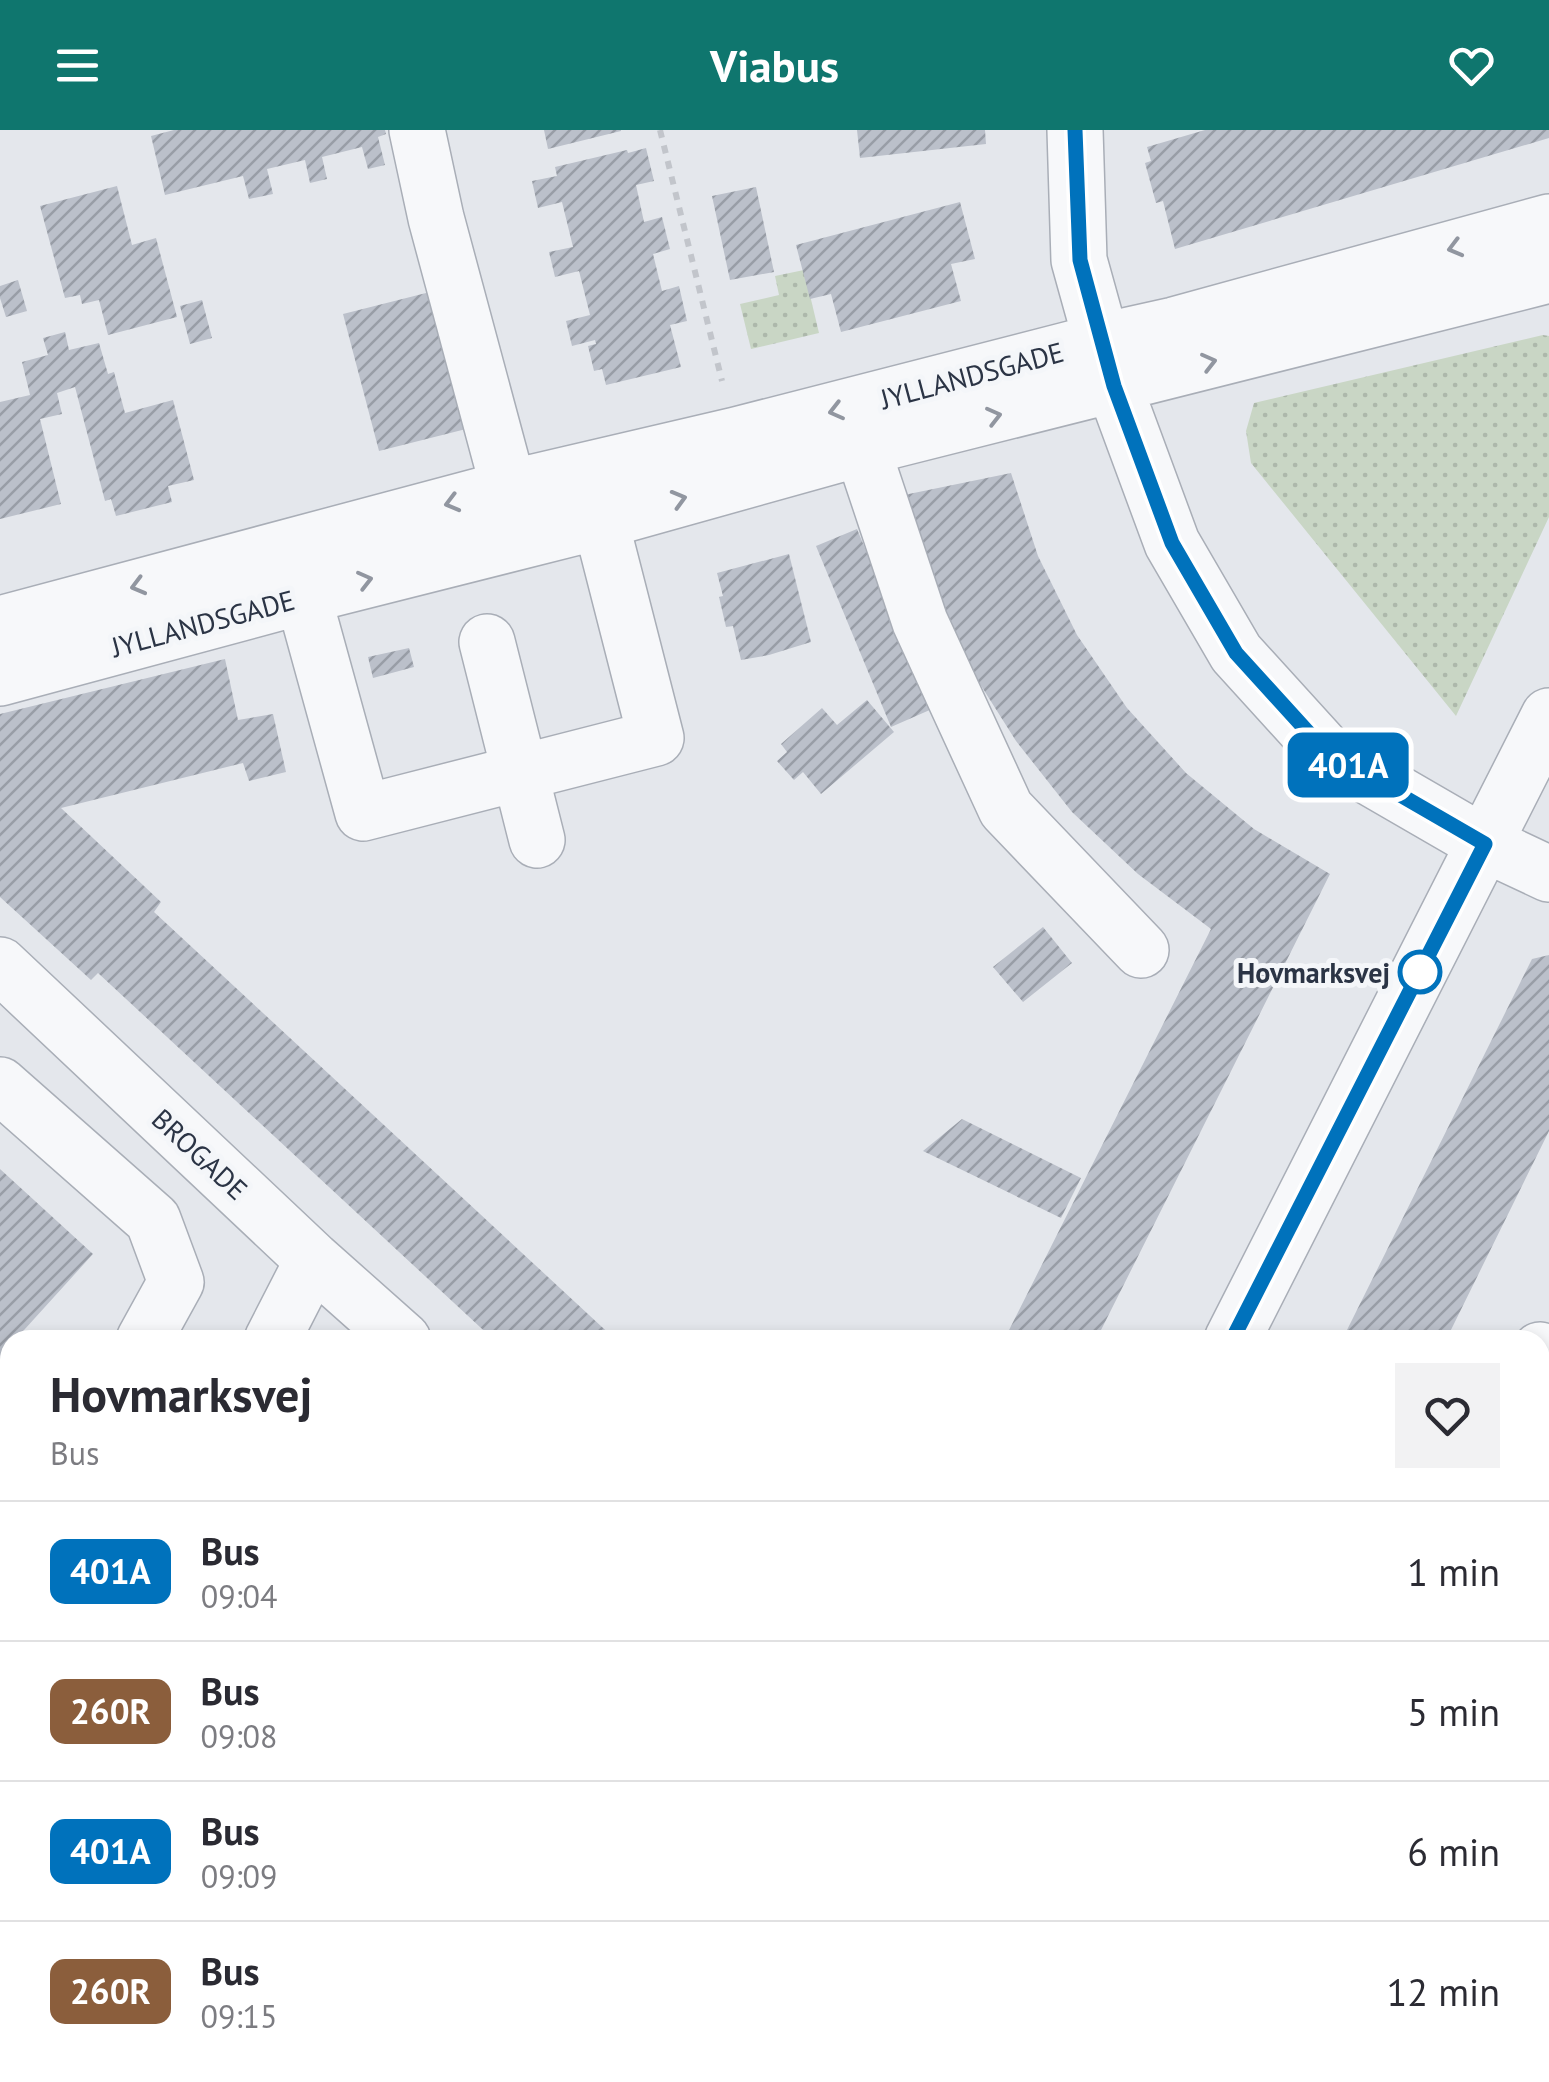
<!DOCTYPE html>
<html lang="en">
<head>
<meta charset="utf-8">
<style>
	:root { --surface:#fff; --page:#f2f2f3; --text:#2b2b33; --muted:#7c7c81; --line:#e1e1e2; --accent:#0f766e }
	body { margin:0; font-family:"PT Sans",sans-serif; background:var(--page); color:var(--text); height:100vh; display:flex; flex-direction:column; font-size:38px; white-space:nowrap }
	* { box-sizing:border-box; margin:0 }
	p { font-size:32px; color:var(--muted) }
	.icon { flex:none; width:55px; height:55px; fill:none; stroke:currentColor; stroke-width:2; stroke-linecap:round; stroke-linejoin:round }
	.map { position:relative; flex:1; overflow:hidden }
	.side { position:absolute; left:0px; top:1200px; width:1550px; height:752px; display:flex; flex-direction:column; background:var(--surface); border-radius:30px 30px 0 0; box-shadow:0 5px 15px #0003 }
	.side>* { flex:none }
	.badge { padding:0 20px; border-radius:15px; font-size:35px; line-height:65px }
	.map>.badge { position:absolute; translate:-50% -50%; box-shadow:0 0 0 5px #fff }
	.round { display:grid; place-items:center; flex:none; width:105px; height:105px; border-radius:0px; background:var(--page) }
	.summary { display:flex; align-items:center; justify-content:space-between; height:170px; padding:0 50px }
	h1 { font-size:48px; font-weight:600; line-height:75px }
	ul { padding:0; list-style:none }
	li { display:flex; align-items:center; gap:30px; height:140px; padding:0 50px; border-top:2px solid var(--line) }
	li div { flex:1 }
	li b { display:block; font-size:38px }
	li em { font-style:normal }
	li .badge { min-width:110px; font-weight:700; text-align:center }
	header { display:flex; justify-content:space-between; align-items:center; height:130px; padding:0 50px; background:var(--accent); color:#fff; font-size:45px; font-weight:600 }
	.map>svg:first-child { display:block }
	.grass { fill:url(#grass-dots) }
	.building { fill:url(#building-hatch) }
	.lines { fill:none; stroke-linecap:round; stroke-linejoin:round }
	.minor-casing { stroke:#a9aeb7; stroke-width:58 }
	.path { stroke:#c2c5cb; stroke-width:6; stroke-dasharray:8 8; stroke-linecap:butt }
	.minor { stroke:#f7f8fa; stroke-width:55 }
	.oneway { stroke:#9196a0 }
	.line-casing { stroke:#fff; stroke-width:22 }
	.line { stroke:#0072bc; stroke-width:15 }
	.stop-dot { fill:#fff; stroke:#0072bc; stroke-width:5 }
	.labels { text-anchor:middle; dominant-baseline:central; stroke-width:10; stroke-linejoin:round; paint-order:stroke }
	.street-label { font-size:28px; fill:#2b3445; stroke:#f4f6f9 }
	.stop-label { font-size:28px; font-weight:bold; fill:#2b3445; stroke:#f4f6f9; text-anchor:end }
</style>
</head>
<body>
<header><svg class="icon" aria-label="menu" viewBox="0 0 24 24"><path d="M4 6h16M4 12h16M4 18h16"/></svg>Viabus<svg class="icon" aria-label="heart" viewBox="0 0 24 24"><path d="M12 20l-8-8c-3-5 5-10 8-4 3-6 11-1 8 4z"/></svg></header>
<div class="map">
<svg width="1549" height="1952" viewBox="0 0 1549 1952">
	<defs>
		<pattern id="grass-dots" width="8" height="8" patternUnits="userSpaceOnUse" patternTransform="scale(2.5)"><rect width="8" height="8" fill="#c9d6c5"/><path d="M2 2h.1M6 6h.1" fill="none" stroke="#adb8ab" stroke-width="1.8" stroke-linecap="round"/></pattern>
		<pattern id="building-hatch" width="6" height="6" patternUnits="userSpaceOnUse" patternTransform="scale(2.5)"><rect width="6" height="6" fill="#bbc0ca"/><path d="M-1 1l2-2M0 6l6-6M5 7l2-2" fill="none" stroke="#989da6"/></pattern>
	</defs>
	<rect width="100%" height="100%" fill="#e4e7ec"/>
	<!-- grass -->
	<path class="grass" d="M804,140l15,63 -68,16 -11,-45 39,-9 -4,-19z
		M1543,205l6,1v181l-93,199 -205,-253 -5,-32 8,-28z"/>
	<!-- building -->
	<path class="building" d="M174,0h211l1,4 -8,3 7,28 -17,4 -6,-22 -40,10 5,22 -17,4 -5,-23 -38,9 6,25 -24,5 -6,-23 -78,19 -14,-59z
		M544,0h77v1l-73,18z
		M857,0h128l1,14 -126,14z
		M1205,0h344v8l-374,111 -12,-48 -7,2 -11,-40 6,-2 -4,-14z
		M646,18l8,33 -18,4 8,37 18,-5 8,32 -17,5 9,37 17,-5 8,35 -17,4 11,42 -75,18 -4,-16 -8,2 -6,-25 8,-2 -1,-4 -23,6 -6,-25 24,-6 -11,-44 -24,6 -6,-25 24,-5 -11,-45 -24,6 -6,-27 25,-5 -2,-9 72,-17 1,3z
		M117,56l15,59 24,-7 21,79 -69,18 -9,-35 -17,4 -2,-9 -15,3 -25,-92z
		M756,57l18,85 -44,8 -18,-84z
		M960,72l15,57 -24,5 10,37 -120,31 -10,-38 -21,5 -14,-54z
		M18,150l9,31 -21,6 -6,-19v-12z
		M434,161l36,137 -91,23 -36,-137z
		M202,170l10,38 -22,6 -10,-38z
		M65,202l4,18 30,-7 9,31 6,-2 11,41 48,-13 21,80 -26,6 4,16 -56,14 -5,-17 -6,2 -30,-114 -18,6 5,21 -22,5 21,85 -61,15v-117l30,-7 -8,-33 26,-7 -5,-17z
		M1011,343l27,83 39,79 50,73 59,65 68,56 76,45 -234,466h-92l207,-411 -73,-55 -66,-62 -56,-71 -48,-76 -37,-84 -27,-86z
		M857,399l75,180 -41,18 -75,-181z
		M789,424l22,88 -42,13 -28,5 -8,-34 -7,1 -7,-30 4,-1 -6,-23z
		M409,518l5,19 -41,11 -5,-21z
		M225,529l13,61 35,-6 13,58 -37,9 -6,-18 -182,45 100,94 -7,10 462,428h-122l-396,-367 -7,7 -91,-83v-183z
		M867,570l27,32 -73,62 -18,-22 -9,8 -17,-19 10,-9 -6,-8 41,-36 15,17z
		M1043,797l29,36 -49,39 -30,-35z
		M1549,825v176l-103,209h-104l190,-381z
		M962,989l119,59 -20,40 -138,-67z
		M0,1039l93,85 -78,86h-5v5l-10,11z
		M1540,1261l9,4v108l-9,-4z
		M1540,1729l9,3v91l-9,-3z
		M10,1893v49h89l-5,10h-94v-40z
		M392,1942h222l11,6 -2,4h-212z
		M647,1942h93l-4,10h-94z
		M935,1942h116l7,10h-115z
		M1230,1942h113l7,10h-112z"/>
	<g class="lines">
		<!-- minor casing -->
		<g class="minor-casing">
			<path id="minor" d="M417,0l19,88 82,305
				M1075,0l4,130 35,126 58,157 64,110 90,99 159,92 64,30
				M862,318l58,174 86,187 135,141
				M293,429l70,254 293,-75 -64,-250
				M0,494l509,-136 227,-53 366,-94 72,-16 375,-103
				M487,512l50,198
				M0,548l304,-82 297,-75 261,-73 687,-173
				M0,835l313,295 90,80
				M0,955l153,135 23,62 -32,58
				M272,1210l41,-80
				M1232,1210l317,-624
				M1540,1220l9,4
				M1540,1433l9,4
				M1540,1492l9,5
				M1540,1591l9,-21
				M0,1653l10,11
				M0,1737l10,-19
				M1540,1862l9,-7
				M1138,1942l8,10
				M854,1952l5,-10
				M1456,1952l8,-10"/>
		</g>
		<!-- path -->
		<path class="path" d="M660,0l62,251
			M125,1952l5,-10"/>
		<!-- minor -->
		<use href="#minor" class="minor"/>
	</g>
	<!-- one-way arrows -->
	<defs><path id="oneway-chevron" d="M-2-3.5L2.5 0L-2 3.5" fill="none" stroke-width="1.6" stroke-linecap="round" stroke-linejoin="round" transform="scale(2.5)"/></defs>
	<g class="oneway">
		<use href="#oneway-chevron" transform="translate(1455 118) rotate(165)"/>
		<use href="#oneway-chevron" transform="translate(1209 232) rotate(-14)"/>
		<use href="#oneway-chevron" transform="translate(836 281) rotate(166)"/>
		<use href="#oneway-chevron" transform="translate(994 286) rotate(-14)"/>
		<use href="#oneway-chevron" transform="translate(679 369) rotate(-16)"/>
		<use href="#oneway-chevron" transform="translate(452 373) rotate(165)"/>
		<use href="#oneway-chevron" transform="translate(365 450) rotate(-14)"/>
		<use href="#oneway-chevron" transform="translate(138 456) rotate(165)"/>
	</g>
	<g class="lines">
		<!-- line casing -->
		<g class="line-casing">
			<path id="line" d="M1075,0l5,130 34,126 58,157 64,110 90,99 159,92 -253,496"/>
		</g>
		<!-- line -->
		<use href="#line" class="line"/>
	</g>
	<!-- markers -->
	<circle class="stop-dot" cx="1420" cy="842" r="20"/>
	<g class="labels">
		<!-- street labels -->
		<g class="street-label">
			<text transform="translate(972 245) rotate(-15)">JYLLANDSGADE</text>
			<text transform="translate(203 493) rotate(-15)">JYLLANDSGADE</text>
			<text transform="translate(200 1024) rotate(43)">BROGADE</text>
		</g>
		<!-- stop labels -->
		<g class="stop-label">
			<text x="1390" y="842">Hovmarksvej</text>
		</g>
	</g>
</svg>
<b class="badge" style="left:1348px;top:635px;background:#0072bc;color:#fff">401A</b>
<section class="side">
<div class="summary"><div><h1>Hovmarksvej</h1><p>Bus</p></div><a class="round"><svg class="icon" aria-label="heart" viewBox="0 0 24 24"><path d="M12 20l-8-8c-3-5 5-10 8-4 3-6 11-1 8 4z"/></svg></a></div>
<ul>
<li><span class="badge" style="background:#0072bc;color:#fff">401A</span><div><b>Bus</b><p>09:04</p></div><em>1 min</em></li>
<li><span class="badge" style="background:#8b5e3c;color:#fff">260R</span><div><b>Bus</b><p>09:08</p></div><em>5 min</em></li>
<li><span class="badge" style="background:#0072bc;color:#fff">401A</span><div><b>Bus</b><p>09:09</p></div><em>6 min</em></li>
<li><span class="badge" style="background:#8b5e3c;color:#fff">260R</span><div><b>Bus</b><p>09:15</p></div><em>12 min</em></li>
</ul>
</section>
</div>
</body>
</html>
